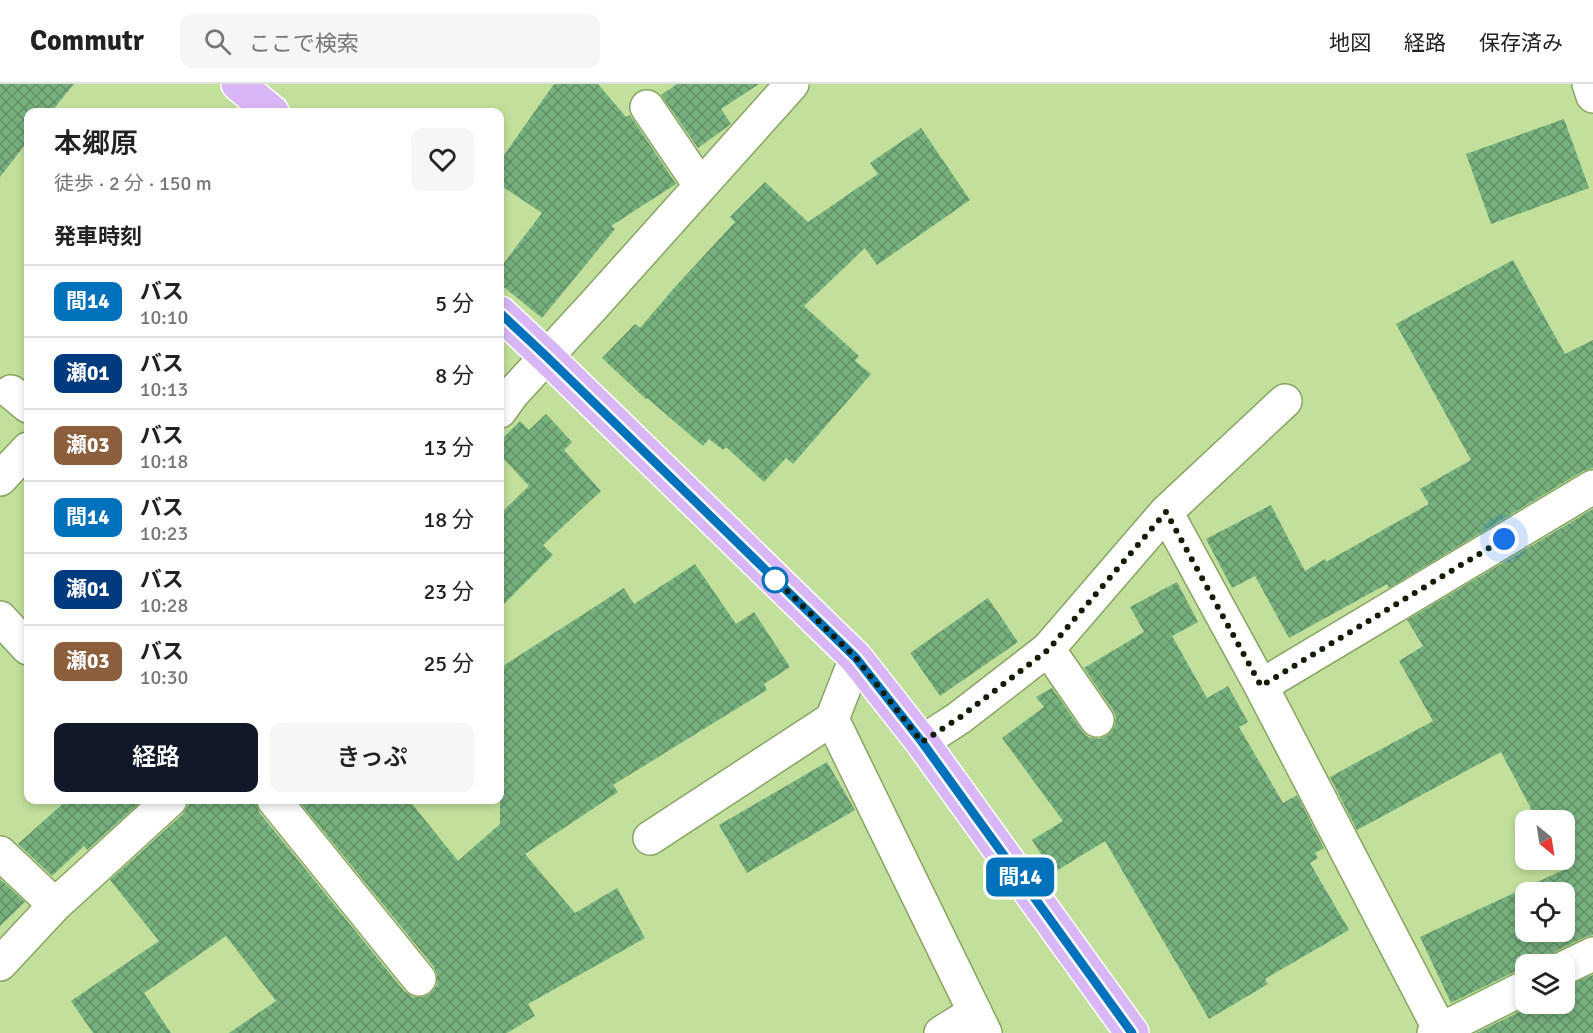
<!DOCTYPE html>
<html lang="ja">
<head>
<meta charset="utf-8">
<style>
	:root { --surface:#fff; --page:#f6f6f6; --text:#222; --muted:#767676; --line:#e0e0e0; --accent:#111827 }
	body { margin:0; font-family:Signika,"Noto Sans JP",sans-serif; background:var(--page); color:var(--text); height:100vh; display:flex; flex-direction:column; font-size:22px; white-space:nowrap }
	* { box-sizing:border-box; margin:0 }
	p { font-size:20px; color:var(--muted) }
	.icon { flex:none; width:33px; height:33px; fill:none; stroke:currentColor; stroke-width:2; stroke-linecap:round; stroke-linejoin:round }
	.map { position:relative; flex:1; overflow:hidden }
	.details { position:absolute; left:24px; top:24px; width:480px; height:696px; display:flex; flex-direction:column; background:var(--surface); border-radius:12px; box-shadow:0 3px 9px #0003 }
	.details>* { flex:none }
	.badge { padding:0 12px; border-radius:9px; font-size:21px; line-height:39px }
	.needle { width:39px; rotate:150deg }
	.buttons { position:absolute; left:1515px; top:726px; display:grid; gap:12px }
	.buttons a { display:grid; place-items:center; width:60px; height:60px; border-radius:12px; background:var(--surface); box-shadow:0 3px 9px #0003; font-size:30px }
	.you { position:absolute; width:30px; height:30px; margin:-15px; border:4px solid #fff; border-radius:50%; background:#1a73e8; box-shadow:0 0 0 9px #1a73e833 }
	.map>.badge { position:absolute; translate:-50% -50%; box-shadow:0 0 0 3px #fff }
	h2 { padding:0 30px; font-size:22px; line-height:54px }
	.round { display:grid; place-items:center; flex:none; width:63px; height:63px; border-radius:12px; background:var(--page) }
	.headline { display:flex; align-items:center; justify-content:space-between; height:102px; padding:0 30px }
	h1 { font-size:28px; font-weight:600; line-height:45px }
	.cta { display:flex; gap:12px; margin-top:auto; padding:12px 30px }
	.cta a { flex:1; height:69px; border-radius:12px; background:var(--accent); color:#fff; font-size:24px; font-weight:600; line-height:69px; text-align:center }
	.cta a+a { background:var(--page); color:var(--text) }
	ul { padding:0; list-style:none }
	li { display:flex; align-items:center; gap:18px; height:72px; padding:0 30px; border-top:2px solid var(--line) }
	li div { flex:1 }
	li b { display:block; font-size:22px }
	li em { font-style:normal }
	li .badge { min-width:66px; font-weight:700; text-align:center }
	header { display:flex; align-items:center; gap:36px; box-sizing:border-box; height:84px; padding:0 30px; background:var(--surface); border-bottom:2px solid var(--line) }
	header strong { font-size:28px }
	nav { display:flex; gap:33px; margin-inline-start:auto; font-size:21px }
	.search { width:420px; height:54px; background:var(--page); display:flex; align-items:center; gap:15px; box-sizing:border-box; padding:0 21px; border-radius:12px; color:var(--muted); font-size:22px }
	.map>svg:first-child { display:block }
	.building { fill:url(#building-cross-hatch); fill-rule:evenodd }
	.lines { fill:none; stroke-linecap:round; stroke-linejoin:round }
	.minor-casing { stroke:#88a462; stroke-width:36 }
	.major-casing { stroke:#fff; stroke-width:36 }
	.minor { stroke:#fff; stroke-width:33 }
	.major { stroke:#d9b7f6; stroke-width:33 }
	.line-casing { stroke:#fff; stroke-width:14 }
	.line { stroke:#0072bc; stroke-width:9 }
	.walk { stroke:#131d03; stroke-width:6; stroke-dasharray:0 10.8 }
	.stop-dot { fill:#fff; stroke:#0072bc; stroke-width:3 }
</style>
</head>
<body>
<header>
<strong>Commutr</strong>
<div class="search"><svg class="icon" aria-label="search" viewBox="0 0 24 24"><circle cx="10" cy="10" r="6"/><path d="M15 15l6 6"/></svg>ここで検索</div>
<nav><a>地図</a><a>経路</a><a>保存済み</a></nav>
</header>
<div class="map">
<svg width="1593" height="949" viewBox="0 0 1593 949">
	<defs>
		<pattern id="building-cross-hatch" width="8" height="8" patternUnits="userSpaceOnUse" patternTransform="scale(1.5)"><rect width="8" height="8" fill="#77b17e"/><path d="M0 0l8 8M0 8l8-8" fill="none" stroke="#608f65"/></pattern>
	</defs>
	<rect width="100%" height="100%" fill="#c2e09c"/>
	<!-- building -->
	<path class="building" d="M0,0h74l-23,28h-23v29l-28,36z
		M554,0h44l28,33 4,-2 46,69 -65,42 4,3 -73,89 -42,-34v-16l42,-55 -42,-28v-24z
		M677,0h82l-38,25 10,15 -33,24 -37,-53z
		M1564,35l25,69 -98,36 -25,-70z
		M921,44l49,72 -93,65 -12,-17 -61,58 55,50 -4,5 16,13 -78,90 -7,-6 -22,24 -38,-35 -3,3 -14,-11 -6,7 -56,-48 -1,1 -44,-41 33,-34 5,4 35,-41 60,-65 -5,-5 35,-35 43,40 70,-48 -8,-11z
		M1513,176l52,94 28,-14v128l-10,3 -194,117 -2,-4 -98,54 -34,-62 -23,12 -26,-49 65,-34 34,66 20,-12 1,3 103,-58 -9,-15 51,-29 -75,-136z
		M546,330l26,28 -8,8 37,41 -58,54 10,10 -53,53v-94l29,-28 -29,-31v-14l20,-20 9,9z
		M1593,425v426l-8,2 -29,14 -7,6 -3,7h-20v5l-8,1 -67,33 -31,-66 143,-67 -6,-10h7v-40h-27l-36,-68 -144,78 -27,-53 103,-56 -34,-60 24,-15 -16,-26zM1526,808h38v40h-38z
		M695,480l41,60 18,-12 36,55 -26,17 3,6 -154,95 5,7 -93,62 50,59 42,-25 28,50 -117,66 7,12 -28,17h-278l47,-32 -50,-65 -82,57 27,40h-78l-22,-32 88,-60 -49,-61 73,-66 5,-8v-6h68l3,12 145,179 9,6h10l7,-3 7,-9v-10l-3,-8 -136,-167h111l49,61 42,-37v-156l124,-80 10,16z
		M1177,498l21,40 -26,14 35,62 21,-12 20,36 -9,5 44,76 14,-8 27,53 -9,5 3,5 -8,5 39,67 -84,49 3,5 -59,35 -104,-178 -52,32 -21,-33 31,-19 -61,-83 42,-31 -8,-10 16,-9 30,43 6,6 11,2 9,-4 6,-8 2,-9 -3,-8 -29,-42 60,-36 -14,-25z
		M988,514l30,44 -78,54 -30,-43z
		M827,678l28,48 -108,63 -28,-48z
		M67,716h76l-56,50 -3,-4 -32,30 -34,-32z
		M0,795l25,23 -25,24z
		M1593,891v58h-117l59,-29h29v-18z"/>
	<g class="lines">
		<!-- minor casing -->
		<g class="minor-casing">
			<path id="minor" d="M1589,0l4,12
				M647,23l53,78
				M11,308l17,14
				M1285,317l-119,111 95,174 179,344
				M500,327l12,-17 82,-89 198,-221
				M0,395l28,-30
				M0,534l28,30
				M1048,565l49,71
				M856,574l-24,61 153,314
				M1261,602l332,-199
				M922,658l37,-24 89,-69 118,-137
				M274,716l145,179
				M650,754l182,-119
				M0,769l55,52
				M0,880l55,-59 115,-105
				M1564,884l29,-14
				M941,949l34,-21
				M1434,949l92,-46"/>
		</g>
		<!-- major casing -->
		<g class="major-casing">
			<path id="major" d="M238,0l34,28
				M500,229l47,44 309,301 66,84 210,291"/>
		</g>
		<!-- minor -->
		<use href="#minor" class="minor"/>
		<!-- major -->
		<use href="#major" class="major"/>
	</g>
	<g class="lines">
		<!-- line casing -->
		<g class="line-casing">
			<path id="line" d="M500,229l47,44 309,301 66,84 210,291"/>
		</g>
		<!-- line -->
		<use href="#line" class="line"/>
		<!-- walk -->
		<path class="walk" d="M775,496l-5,-6 86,84 66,84 37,-24 89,-68 118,-138 95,174 243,-147"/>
	</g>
	<!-- markers -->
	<circle class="stop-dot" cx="775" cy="496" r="12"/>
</svg>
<div class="buttons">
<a><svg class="needle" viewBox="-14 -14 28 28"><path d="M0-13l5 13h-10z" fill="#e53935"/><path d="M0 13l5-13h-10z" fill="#767676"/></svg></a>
<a><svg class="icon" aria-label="locate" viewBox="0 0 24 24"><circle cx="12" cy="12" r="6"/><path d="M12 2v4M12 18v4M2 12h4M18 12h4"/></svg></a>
<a><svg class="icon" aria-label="layers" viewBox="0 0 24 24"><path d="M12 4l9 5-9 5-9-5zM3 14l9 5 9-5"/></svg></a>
</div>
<div class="you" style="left:1504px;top:455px"></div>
<b class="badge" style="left:1020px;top:793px;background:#0072bc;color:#fff">間14</b>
<section class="details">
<div class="headline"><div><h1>本郷原</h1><p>徒歩 · 2 分 · 150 m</p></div><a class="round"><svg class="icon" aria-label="heart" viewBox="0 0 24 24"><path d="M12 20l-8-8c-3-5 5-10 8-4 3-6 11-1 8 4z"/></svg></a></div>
<h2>発車時刻</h2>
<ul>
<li><span class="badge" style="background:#0072bc;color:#fff">間14</span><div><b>バス</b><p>10:10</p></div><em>5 分</em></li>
<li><span class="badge" style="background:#003b80;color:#fff">瀬01</span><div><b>バス</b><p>10:13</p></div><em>8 分</em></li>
<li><span class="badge" style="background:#8b5e3c;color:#fff">瀬03</span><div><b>バス</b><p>10:18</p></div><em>13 分</em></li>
<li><span class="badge" style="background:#0072bc;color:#fff">間14</span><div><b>バス</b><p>10:23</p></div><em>18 分</em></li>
<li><span class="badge" style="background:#003b80;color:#fff">瀬01</span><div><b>バス</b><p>10:28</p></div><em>23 分</em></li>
<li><span class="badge" style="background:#8b5e3c;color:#fff">瀬03</span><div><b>バス</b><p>10:30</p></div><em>25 分</em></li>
</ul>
<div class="cta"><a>経路</a><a>きっぷ</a></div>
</section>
</div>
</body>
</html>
